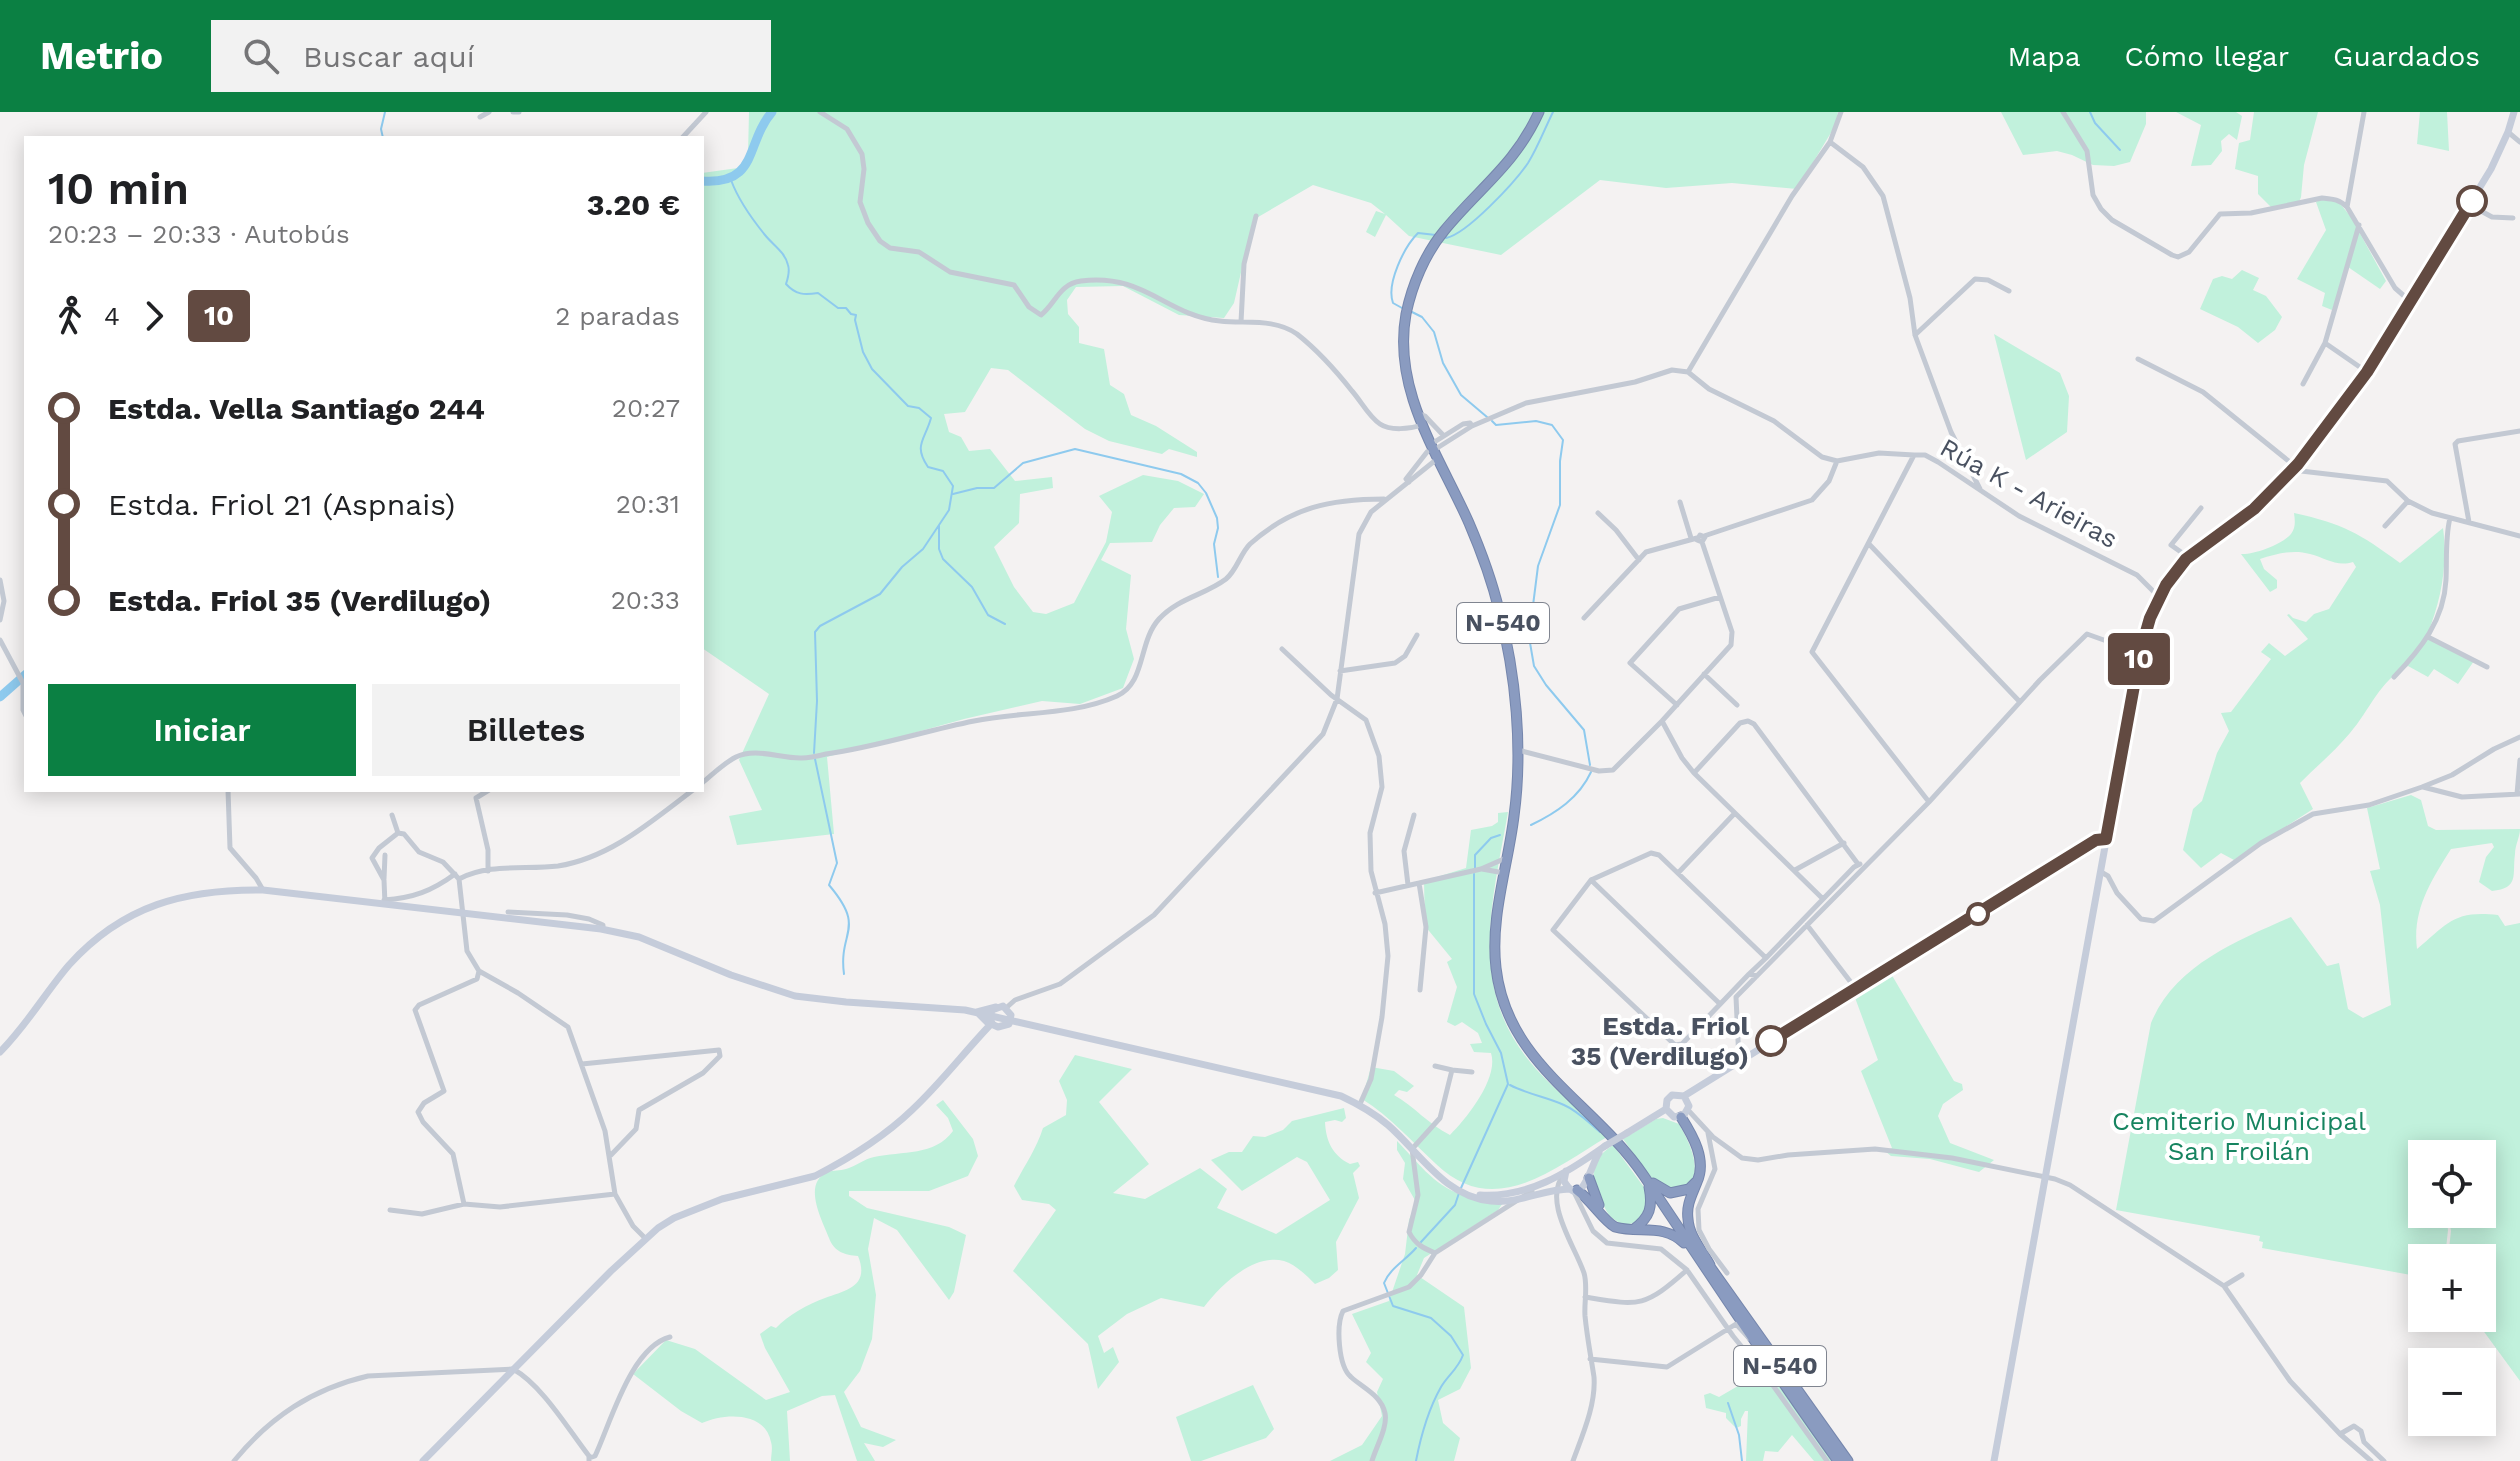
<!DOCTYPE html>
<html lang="es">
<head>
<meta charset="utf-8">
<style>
	:root { --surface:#fff; --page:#f2f2f2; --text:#202124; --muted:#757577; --accent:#0b8043 }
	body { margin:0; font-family:"Work Sans",sans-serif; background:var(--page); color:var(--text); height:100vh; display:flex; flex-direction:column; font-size:30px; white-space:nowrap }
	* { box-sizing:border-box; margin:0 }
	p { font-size:26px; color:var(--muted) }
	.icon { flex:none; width:44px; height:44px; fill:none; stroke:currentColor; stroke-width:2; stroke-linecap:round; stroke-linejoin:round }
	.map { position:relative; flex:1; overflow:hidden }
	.sheet { position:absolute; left:24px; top:24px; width:680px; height:656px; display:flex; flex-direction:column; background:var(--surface); border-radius:0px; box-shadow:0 4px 20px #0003 }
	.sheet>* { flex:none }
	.badge { padding:0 16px; border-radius:6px; font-size:28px; line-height:52px }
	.fabs { position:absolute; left:2408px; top:1028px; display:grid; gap:16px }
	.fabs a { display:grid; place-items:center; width:88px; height:88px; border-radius:0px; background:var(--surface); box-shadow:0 4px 20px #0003; font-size:40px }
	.map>.badge { position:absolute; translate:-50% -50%; box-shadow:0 0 0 4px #fff }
	.legs { display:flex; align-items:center; gap:12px; height:88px; padding:0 24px; font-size:26px }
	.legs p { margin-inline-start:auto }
	.headline { display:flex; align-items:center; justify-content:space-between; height:136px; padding:0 24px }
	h1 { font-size:44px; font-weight:600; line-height:60px }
	.action { display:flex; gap:16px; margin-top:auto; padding:16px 24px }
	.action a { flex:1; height:92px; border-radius:0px; background:var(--accent); color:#fff; font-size:32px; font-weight:600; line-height:92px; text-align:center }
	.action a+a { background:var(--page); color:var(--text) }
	ul { padding:0 24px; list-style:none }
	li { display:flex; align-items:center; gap:28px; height:96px; font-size:30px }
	li i { display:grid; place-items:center; width:12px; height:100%; margin:0 10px; background:currentColor }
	li i::after { content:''; width:20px; height:20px; margin:-10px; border:6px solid; border-radius:50%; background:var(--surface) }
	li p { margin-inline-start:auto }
	li:first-child i { background:linear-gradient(#0000 50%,currentColor 0) }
	li:last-child i { background:linear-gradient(currentColor 50%,#0000 0) }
	header { display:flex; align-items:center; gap:48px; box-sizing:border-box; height:112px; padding:0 40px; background:var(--accent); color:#fff }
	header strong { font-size:38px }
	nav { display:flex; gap:44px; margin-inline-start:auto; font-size:28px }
	.search { width:560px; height:72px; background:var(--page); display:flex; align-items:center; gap:20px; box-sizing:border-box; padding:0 28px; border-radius:0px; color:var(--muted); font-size:30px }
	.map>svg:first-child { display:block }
	.green { fill:#c1f1dc }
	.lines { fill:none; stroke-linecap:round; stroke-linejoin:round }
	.stream { stroke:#8ecaee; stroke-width:2 }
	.river { stroke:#8ecaee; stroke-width:9 }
	.highway-casing { stroke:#7586ac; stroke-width:11 }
	.street { stroke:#c3c9d3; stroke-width:5 }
	.secondary { stroke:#c5ccda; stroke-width:7 }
	.highway { stroke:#8a9bc0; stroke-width:9 }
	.secondary-bridge { stroke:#c5ccda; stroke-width:7 }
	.line-1-casing { stroke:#fff; stroke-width:18 }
	.line-1 { stroke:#624a41; stroke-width:12 }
	.stop-1-dot { fill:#fff; stroke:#624a41; stroke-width:4 }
	.labels { text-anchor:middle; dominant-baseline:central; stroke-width:8; stroke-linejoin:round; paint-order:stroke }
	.shield { fill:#fff; stroke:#808590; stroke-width:2 }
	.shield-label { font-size:24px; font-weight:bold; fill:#495160 }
	.street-label { font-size:26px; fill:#495160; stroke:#fff }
	.stop-label { font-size:26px; font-weight:bold; fill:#495160; stroke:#fff; text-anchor:end }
	.park-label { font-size:26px; fill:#178460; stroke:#fff }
</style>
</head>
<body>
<header>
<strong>Metrio</strong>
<div class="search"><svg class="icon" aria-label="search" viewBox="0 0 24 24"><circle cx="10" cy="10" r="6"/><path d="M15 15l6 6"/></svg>Buscar aquí</div>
<nav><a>Mapa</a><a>Cómo llegar</a><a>Guardados</a></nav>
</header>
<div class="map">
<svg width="2520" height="1349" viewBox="0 0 2520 1349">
	<rect width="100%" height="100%" fill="#f4f2f2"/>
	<!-- green -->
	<path class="green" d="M749,0h1089l-3,14 -38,63 -65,-6 -66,5 -66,-8 -99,75 -92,-19 -23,-21 -11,22 -9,-5 10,-21 9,3 -14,-11 -58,-18 -60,35 -19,83 -10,15 -45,-3 -56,-29 -47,1 -9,13 1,14 11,13v16l25,6 6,36 14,9 7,21 25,11 41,26v5l-28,-8 -7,5 -53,-13 -24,-12 -77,-59 -17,-2 -26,44 -21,2 5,18 12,5 8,14 21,-2 25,32 37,-4 1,11 -33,6 -1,29 -25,24 20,40 19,25 13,2 28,-11 32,-61 6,-30 -13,-16 44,-21 35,6 26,13 -9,13 -21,1 -14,17 -8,17 -42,1 -9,17 30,15 -5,54 8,30 -11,29 -43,16 -38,-3 -78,18 -137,38 7,77 -97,11 -8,-29 33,-6 -23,-50 30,-66 -67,-46v-475l36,-5 10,-14z
		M2001,0h145v12l-16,38 -16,4 -21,-1 -21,-10 -15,-4 -34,4z
		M2176,0h60l6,4 -5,24 -8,-6 -8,7 1,10 -11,14 -20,1 10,-41z
		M2254,0h64l-14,53 -3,32 -3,8 -27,2 -13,-13v-18l-23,-7 4,-26 11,-3z
		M2420,0h27l2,39 -32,-7z
		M2322,87l16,2 13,16 35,64 -6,8 -32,-22 -16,43 -10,-4 3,-13 -28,-14 29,-49 -10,-28z
		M2242,158l17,8 -6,12 13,6 16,21 -7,13 -17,13 -20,-16 -38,-18 13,-30 9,-3 10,3z
		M1994,222l66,39 9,23 -2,36 -41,28z
		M2294,401c50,11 65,20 106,50l43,-35c5,37 -2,73 -16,107l47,26 -16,23 -24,-15 -6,8 -20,-11c-29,15 -38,44 -58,67 -15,18 -33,33 -50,50l13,26 -79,51 -13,-7 -20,15 -18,-18 10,-41 9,-8 15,-48 12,-22 -8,-18 10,-1 40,-53 -10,-7 8,-9 16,13 23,-17 -21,-24 2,-1 4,4 13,4 8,-8 15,-5 27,-42 -3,-5c-17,5 -27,-4 -43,-8 -17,-5 -34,0 -50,5l4,10 13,11v8l-7,4 -29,-38c13,1 42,-10 50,-20 5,-6 4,-14 3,-21z
		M2411,683l10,5 7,26 8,4 84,-1c0,8 -5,16 -5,25 -3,21 5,34 -23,37l-13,-9 7,-25 8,-10 -2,-4 -41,6c-20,32 -39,61 -34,100 31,-26 37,-39 81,-34l7,11 15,-3v458l-46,-63h8v-60h-34l3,-27 -3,-17h34v-60h-60v60h24l2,16 -3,28h-23v19l-160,-29 1,-6 -4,-1 1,-5 -144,-26 35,-187c24,-58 86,-82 140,-106l36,49 12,-3 9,46 15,9 28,-13 -11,-100 -10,-34 10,-2 -13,-61z
		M1508,700c-16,92 -42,179 28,257 22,25 49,44 71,68 -54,32 -113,83 -171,27 -25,-23 -45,-47 -74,-65l9,-32 23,4 20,15 -7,6 -8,-2 -5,5c20,11 35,30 56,40 17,-17 49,-57 41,-82l-17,-1 -4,-8 12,-1 -4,-10 -16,-11 -7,4 -8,-4 10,-35 -10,-25 5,-3 -27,-33 -1,-45 42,-13 5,-38 21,-4 6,-4v-9z
		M1890,860l64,109 8,3 1,6 -20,14 -5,12 12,27 44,17 -15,12 -49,-13 -39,-3 -6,-5 7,-3 -31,-77 17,-11 -24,-65z
		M1075,943l57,14 -33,33 50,62 -36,29 32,6 55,-31 27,21 -10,19 59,26 54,-34 -23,-38 -10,-5 -55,34 -31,-31 18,-8h13l11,-16 12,1 18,-7 9,-9 52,-13 2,10 -4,4 -7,-2 -10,2c1,19 7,33 25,42l8,-2 2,4 -7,7 6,25 -23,44 2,28 -9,8 -14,6c-8,-8 -20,-20 -31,-23 -31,-8 -64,25 -80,46l-43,-9 -34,16 -29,22 6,17 9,-6 6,15 -21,27 -10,-45 -75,-73 43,-61 -7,-6 -27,-4 -8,-14c10,-20 22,-36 29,-58l23,-13 1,-15 -8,-19z
		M943,988l30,39 5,17 -10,20 -39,15h-80v5l18,12 82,19 17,8 -12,57 -5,8 -52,-70 -23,-12 -6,31 8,46 -4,44 -12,32 -16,21 17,35 35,13 -13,7 -19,-4 11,18h-18l-22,-66 -13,1 -35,15 3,50h-19c0,-6 2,-13 0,-19 -6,-31 -47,-29 -69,-19l-21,-12 -48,-37 33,-34 29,9 71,51 24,-8 -25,-44 -5,-14 11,-8 5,2c12,-13 32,-24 49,-30 22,-8 45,-12 33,-42 -13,-1 -24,-4 -29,-18 -6,-16 -28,-55 -1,-66 5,-2 12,-1 18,-3 10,-3 18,-10 28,-12 28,-6 61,-1 79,-26l-5,-13 -12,-13z
		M1663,1006l16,6c10,17 31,58 -2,65 -6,1 -13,0 -18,-4 -14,-10 -25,-32 -36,-46l33,-20z
		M1397,1029c18,18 38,46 64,53 14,3 30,4 44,6l-7,10 -74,48 -7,17 47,32 7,61 -11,21 -22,11 5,23 17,15 -6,23h-124l32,-16 20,-29 -5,-24 6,-13 -17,-17 5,-9 -19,-39 37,-13 16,-47 4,-34 7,-18 -13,-23 2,-16 -8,-13z
		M1613,1033l33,45c4,18 -11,45 -31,30 -7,-4 -11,-13 -14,-21 -10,-25 -13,-37 12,-54z
		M1769,1256l64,93h-19l-22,-26 -14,17 -13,-1 -2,10h-17l2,-50h-3l-4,8v7l-5,2 -10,-10v-5l-20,-5 -2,-13 6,-2 9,4z
		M1253,1273l21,44 -8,9 -65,23h-10l-15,-44z"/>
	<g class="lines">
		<!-- stream -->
		<path class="stream" d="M2090,0l5,11 25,27
			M383,26l-2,-9 4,-17
			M731,68c7,19 21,39 34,55 8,10 20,17 23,30 2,6 0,13 -2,19 10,11 18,11 32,9l20,15h8l5,6 5,1 -1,5 8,32 9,17 36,37 11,2 12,10c-6,22 -18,27 -3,49l15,4 10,15 -4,24 -26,39 -21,18 -22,27 -60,32 -5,6 2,69 -3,52
			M1446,126c21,-4 69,-56 82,-75 10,-16 17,-35 25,-51
			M1402,196l-9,-5c-7,-19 11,-56 25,-70l18,2
			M1412,200l10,5 12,15 9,31 18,32 26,22
			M1492,309l4,4 40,-4 16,4 11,15 -3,21v44l-22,61 -9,71 5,29 12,19 38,45 6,35
			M953,382l24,-6h17l29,-25 52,-14 106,25 17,9 8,10 11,25 1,10 -4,16 4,33
			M939,413v24l4,10 29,28 16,28 17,9
			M815,647l22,104 -8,22c38,45 9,45 15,89
			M1531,713c25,-12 48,-27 60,-53
			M1475,756v-13l16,-17 9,-3
			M1510,973c17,9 36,12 54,20 14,6 24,17 36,27
			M1461,1076l47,-104 -7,-31 -15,-29 -12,-30v-120
			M1421,1130l34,-37 4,-12
			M1728,1291l11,32 3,26
			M1416,1349c5,-26 12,-51 25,-74 7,-12 17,-18 22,-32l-12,-19 -20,-18 -38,-12 -9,-23c6,-15 22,-23 32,-35"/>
		<!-- river -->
		<path class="river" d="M702,69c57,4 43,-38 70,-69
			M0,585l26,-23"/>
		<!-- highway casing -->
		<g class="highway-casing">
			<path id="highway" d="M1539,0c-24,53 -60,76 -95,119 -19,23 -32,54 -38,83 -14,77 34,143 63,209 12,28 23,58 30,87 17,64 24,140 15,206 -6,50 -24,101 -18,152 11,97 98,134 148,208 64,95 127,192 194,285
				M1681,1005c12,19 26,43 16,65 -5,13 -11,23 -9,37 1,17 14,31 22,46
				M1589,1066l10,27
				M1653,1071l17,10 19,-4 7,-7
				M1577,1078c14,10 26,30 38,37 25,7 48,-4 69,16
				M1634,1117c16,-12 19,-22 15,-42
				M1706,1149l142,200"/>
		</g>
		<!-- street -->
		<path class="street" d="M513,0h6
			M820,0l27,17 15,25 2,15 -4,33 8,21 12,18 10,7 29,4 31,20 64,13 15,22 12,8c15,-12 18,-31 40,-34 64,-8 84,34 139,40 26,3 54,-3 77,13 19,15 40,38 55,57 9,10 17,26 28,33 10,7 30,5 42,1
			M2063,0l24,39 6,44 8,14 11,11 60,35 6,2 11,-5 31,-38 31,-1 71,-15c10,1 17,1 25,9l48,81 16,14
			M480,5l9,-5
			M2508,20l12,10
			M682,26l24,-26
			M1830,30l33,25 20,29 27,102 5,37 36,97 29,57
			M2470,93l22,12 21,1
			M2347,95l17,-95
			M2359,113l-34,118 42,29
			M1241,210l3,-58 12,-48
			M1915,223l60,-56 13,1 21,11
			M2138,247l65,33 98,79 86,10 21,20 24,12 88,23
			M1688,260l104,-176 38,-54 11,-30
			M2303,272l22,-41
			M1417,301l8,3 18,19
			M1436,329l27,-17 7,-1 2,3
			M1434,338l38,-24 54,-23 109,-21 37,-12 16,2 21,17 65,32 48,36 15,4 42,-8 35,2 -102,197 117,150
			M1914,343h11l13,7 81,54 118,59 23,23
			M1409,370l-3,-3 21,-27
			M1680,390l11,36
			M1598,401l18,17 23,30
			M2469,410l-14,-78 3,-3 62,-10
			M2385,414l23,-25
			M1700,423l5,2 -3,5 -5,-2z
			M1704,424l108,-36 17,-19 8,-20
			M1869,432l151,158
			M2188,445l-17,-12 30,-37
			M0,468l4,21 -4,19
			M1584,506l62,-66 51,-14
			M2428,525l59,30
			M0,528l23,43v27l3,6
			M1282,537l49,46 35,25 13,36 3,31 -12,46 1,38 14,53 3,32 -6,61 -11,62 -11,25
			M1340,559l55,-8 10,-7 12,-21
			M1704,562l33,31
			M2394,565c27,-28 50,-57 52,-97 1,-20 -1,-42 4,-62
			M1677,593l-47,-42 49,-54 41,-12
			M1662,609l20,37 12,15 128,125
			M1518,638l81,21 14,-1 49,-49 69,-76 1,-13 -30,-90
			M1694,661l46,-50 8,-2 6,3 104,140
			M702,671c11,-9 22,-20 34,-26 20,-10 45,2 66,1 8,0 16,-2 24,-4 51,-7 98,-23 148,-33 47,-10 98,-5 143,-25 29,-13 21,-54 42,-77 19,-21 46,-24 67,-40 11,-9 14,-25 24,-35 41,-37 81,-45 134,-45
			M2423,675l39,10 58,-3
			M228,678l2,58 26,30 7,12
			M2517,682l3,-34
			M392,703l6,18
			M1482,757l22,4
			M1795,758l49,-27
			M488,759v-21l-12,-52 13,-8
			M2101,760l7,4 9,17 24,26 13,2 107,-78 52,-29 56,-9 53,-18 30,-12 42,-26 26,-12
			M1678,761l57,-60
			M384,767l1,-24
			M1591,768l129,124
			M1419,771l7,44 -6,63
			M1408,773l-4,-34 10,-36
			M1375,781l106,-24 25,-11
			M384,788c29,-2 48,-9 71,-26
			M385,792l-1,-24 -12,-22 7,-10 19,-15 6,1 15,18 24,10 16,17
			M508,800l59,3 22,4 14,6v4
			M1807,813l49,64
			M1766,846l88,-91 6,-3
			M479,859l-12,-20 -8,-72c30,-16 67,-9 99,-13 52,-8 94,-45 135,-76
			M1749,862l17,-16 -107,-103 -8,-2 -60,27 -38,50 122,115 7,-1 67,-70 8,2
			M1006,896l9,-8 45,-16 94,-69 169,-181 14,-35 22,-165 12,-22 66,-53
			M1739,949l-3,-64 193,-195 111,-122 47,-46 53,19
			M582,952l137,-14 1,6 -17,17 -64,37 -3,19 -25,26
			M1435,954l17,4
			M1688,998l25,27 29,21 16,2 30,-5 87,-6 77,9 103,21 15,6 154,101 66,95 50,53 31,27
			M1708,1021l7,36 -17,40 1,21 10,19 18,24
			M1564,1062c-22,27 11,72 20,99 4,13 0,29 1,43 2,21 6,41 9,61 2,28 -12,59 -21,84
			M1573,1078l20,41 14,12 54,6 26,21 46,66 39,48 55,77
			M464,1092l-11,-50 -30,-32 -5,-10 6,-9 20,-12 -29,-81 4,-5 58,-26 2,-8 39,22 50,34 37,104 10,63 18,32 12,12
			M390,1098l32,4 42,-10 36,3 115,-13
			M1435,1141c-12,-5 -20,-9 -26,-21l9,-37 -6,-46 28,-31 12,-48 20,2
			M2224,1174l18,-11
			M1585,1185c55,9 59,11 102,-27
			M1590,1247l77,8 69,-43 13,14
			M2340,1322l14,-8 7,5 3,11 20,19
			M589,1346l6,-2c16,-34 36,-109 75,-119
			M234,1349c36,-44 78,-72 134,-85l145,-7c29,16 55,60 76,87v5
			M1372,1349c4,-14 16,-34 13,-48 -4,-18 -22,-25 -34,-36 -13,-11 -15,-52 -8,-66l66,-24 12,-12 14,-22 97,-62"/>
		<!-- secondary -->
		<path class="secondary" d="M990,905l2,-7 11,-4 8,9 -2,9 -11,3 -11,-5 -10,-10 19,-5
			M0,940c27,-27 45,-59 69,-87 54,-60 116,-76 194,-75l338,39 38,8 92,38 64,21 51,6 119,8 376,86c17,8 33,17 47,29 32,28 57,72 103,76 28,3 52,-12 79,-12
			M1666,997l8,8 10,-2 5,-9 -5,-10
			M1627,1021l39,-24 1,-9 5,-5 12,1 412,-256 10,-1
			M1566,1059l-2,10c18,31 27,-17 35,-28
			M1480,1083c48,3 87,-22 125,-49
			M423,1349l188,-190 47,-43 16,-10 48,-19 93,-23c33,-17 70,-40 97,-66 29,-27 53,-59 80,-87
			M1994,1349l146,-808 10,-35 25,-47 28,-26 51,-36 44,-45 69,-92 124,-203 17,-37 6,-20"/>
		<!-- highway -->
		<use href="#highway" class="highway"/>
		<!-- secondary-bridge -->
		<path class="secondary-bridge" d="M1605,1034l22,-13"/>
	</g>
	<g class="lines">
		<!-- line-1 casing -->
		<g class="line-1-casing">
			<path id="line-1" d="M1771,929l325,-201 10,-1 34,-186 10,-35 16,-33 20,-26 68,-50 44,-45 69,-92 105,-171"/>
		</g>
		<!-- line-1 -->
		<use href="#line-1" class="line-1"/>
	</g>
	<!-- markers -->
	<g class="stop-1-dot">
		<circle cx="2472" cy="89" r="14"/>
		<circle cx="1978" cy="802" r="10"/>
		<circle cx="1771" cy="929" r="14"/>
	</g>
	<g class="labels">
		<!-- shield labels -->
		<g class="shield">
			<rect x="1457" y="491" width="92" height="40" rx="6"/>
			<rect x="1734" y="1234" width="92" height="40" rx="6"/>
		</g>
		<g class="shield-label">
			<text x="1503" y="511">N-540</text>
			<text x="1780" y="1254">N-540</text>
		</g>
		<!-- street labels -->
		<g class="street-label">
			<text transform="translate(2029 381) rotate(29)">Rúa K - Arieiras</text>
		</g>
		<!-- stop labels -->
		<g class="stop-label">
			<text x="1749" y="914">Estda. Friol<tspan x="1749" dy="30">35 (Verdilugo)</tspan></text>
		</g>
		<!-- park labels -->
		<g class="park-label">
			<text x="2239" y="1009">Cemiterio Municipal<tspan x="2239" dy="30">San Froilán</tspan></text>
		</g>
	</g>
</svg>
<div class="fabs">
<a><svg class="icon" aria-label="locate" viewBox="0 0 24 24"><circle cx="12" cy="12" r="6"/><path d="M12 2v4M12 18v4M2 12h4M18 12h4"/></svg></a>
<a>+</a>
<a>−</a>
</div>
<b class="badge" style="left:2139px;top:547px;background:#624a41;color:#fff">10</b>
<section class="sheet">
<div class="headline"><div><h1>10 min</h1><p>20:23 – 20:33 · Autobús</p></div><b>3.20 €</b></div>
<div class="legs"><svg class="icon" aria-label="walk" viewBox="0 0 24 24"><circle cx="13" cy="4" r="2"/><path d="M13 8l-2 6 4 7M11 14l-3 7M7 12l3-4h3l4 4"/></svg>4<svg class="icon" aria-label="forward" viewBox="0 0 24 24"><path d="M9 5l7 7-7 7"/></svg><b class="badge" style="background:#624a41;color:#fff">10</b><p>2 paradas</p></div>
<ul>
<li><i style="color:#624a41"></i><b>Estda. Vella Santiago 244</b><p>20:27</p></li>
<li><i style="color:#624a41"></i><span>Estda. Friol 21 (Aspnais)</span><p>20:31</p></li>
<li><i style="color:#624a41"></i><b>Estda. Friol 35 (Verdilugo)</b><p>20:33</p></li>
</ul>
<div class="action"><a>Iniciar</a><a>Billetes</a></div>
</section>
</div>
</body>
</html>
